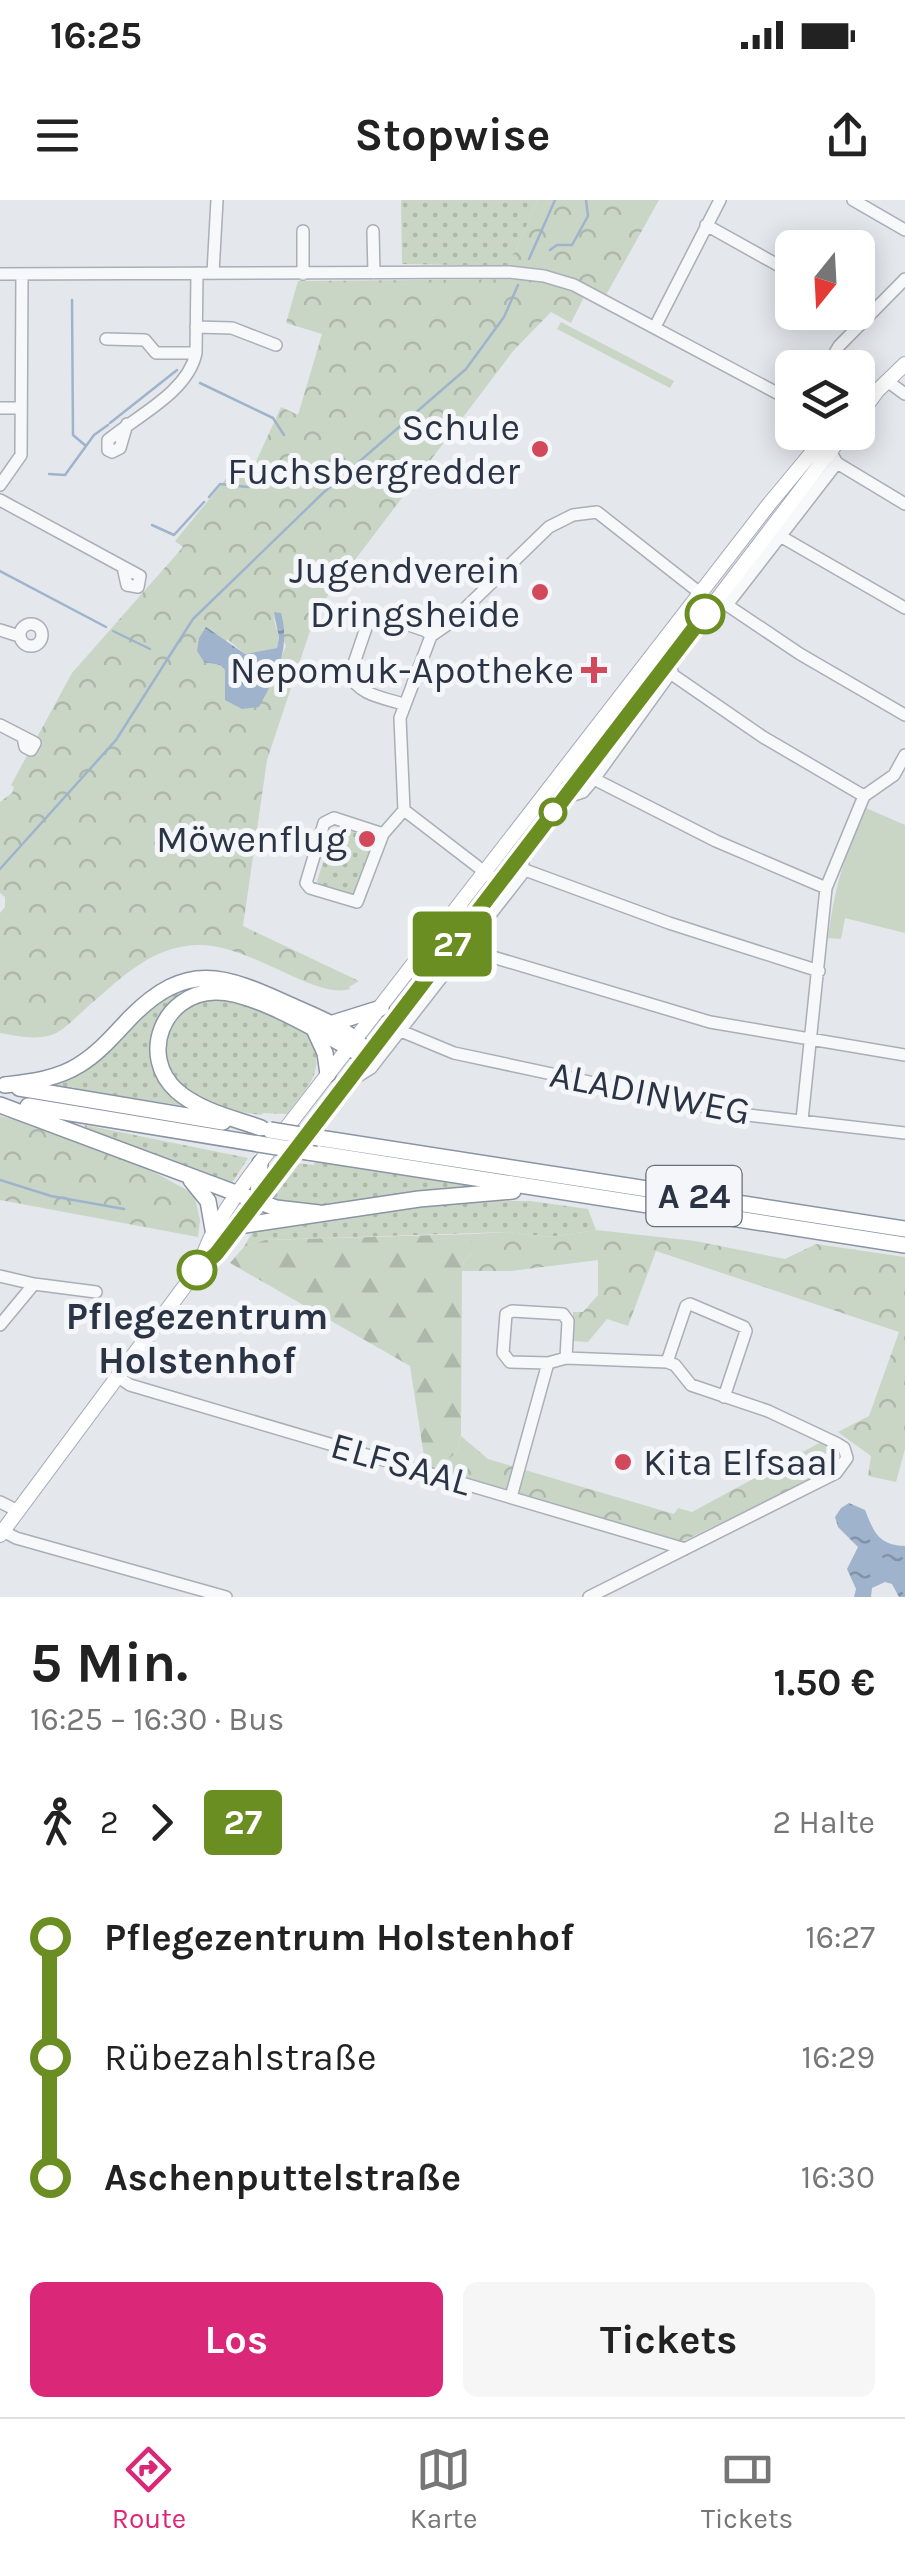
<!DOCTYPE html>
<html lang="de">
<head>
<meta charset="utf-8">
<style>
	:root { --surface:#fff; --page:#f6f6f6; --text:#222; --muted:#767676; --line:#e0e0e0; --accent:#db2777 }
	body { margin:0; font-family:Karla,sans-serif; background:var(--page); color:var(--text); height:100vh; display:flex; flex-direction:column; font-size:38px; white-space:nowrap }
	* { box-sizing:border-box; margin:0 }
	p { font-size:32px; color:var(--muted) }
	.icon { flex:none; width:55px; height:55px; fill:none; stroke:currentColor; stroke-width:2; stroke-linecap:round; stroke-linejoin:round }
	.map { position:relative; height:1397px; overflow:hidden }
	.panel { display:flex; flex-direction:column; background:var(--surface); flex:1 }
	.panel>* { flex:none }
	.badge { padding:0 20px; border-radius:8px; font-size:35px; line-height:65px }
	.needle { width:65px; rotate:198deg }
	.tools { position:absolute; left:775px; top:30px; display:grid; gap:20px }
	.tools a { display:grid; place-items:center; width:100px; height:100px; border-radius:15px; background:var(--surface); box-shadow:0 5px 25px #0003; font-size:50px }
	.map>.badge { position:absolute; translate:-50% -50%; box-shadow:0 0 0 5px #fff }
	.legs { display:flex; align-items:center; gap:15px; height:110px; padding:0 30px; font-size:32px }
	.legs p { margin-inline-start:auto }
	.head { display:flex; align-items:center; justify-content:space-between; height:170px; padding:0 30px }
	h1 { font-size:55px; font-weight:700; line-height:75px }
	.action { display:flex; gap:20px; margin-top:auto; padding:20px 30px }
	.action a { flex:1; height:115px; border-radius:15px; background:var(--accent); color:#fff; font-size:40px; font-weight:700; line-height:115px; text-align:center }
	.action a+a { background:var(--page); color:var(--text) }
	ul { padding:0 30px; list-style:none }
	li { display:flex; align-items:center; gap:35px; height:120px; font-size:38px }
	li i { display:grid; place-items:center; width:15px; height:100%; margin:0 12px; background:currentColor }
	li i::after { content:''; width:25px; height:25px; margin:-12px; border:8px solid; border-radius:50%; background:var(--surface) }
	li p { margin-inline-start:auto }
	li:first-child i { background:linear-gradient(#0000 50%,currentColor 0) }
	li:last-child i { background:linear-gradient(currentColor 50%,#0000 0) }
	.status { display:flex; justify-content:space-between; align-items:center; height:70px; padding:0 50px; background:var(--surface); direction:ltr }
	.status svg { height:28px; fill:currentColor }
	header { display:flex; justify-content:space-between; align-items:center; height:130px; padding:0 30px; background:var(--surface); font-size:45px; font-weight:700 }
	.tabs { display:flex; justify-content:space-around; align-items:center; height:140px; border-top:2px solid var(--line); background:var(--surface); font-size:28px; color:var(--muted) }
	.tabs a { display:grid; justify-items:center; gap:5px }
	.tabs .current { color:var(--accent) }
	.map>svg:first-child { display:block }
	.grass { fill:url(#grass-dots) }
	.forest { fill:url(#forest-firs) }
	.park { fill:url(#park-crowns); fill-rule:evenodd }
	.pitch { fill:#c9d6c5 }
	.water { fill:url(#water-ripples) }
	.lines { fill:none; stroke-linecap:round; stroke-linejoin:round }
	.stream { stroke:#9fb4cc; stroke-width:2.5 }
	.minor-casing { stroke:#a9aeb7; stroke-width:14 }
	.major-casing { stroke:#a3abb8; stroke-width:16 }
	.highway-casing { stroke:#8b94a3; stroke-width:18 }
	.minor { stroke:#f7f8fa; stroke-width:11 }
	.major { stroke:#fff; stroke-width:14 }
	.highway { stroke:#fff; stroke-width:15 }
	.highway-bridge-casing { stroke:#8b94a3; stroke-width:18; stroke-linecap:butt }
	.highway-bridge { stroke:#fff; stroke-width:15 }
	.line-1-casing { stroke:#fff; stroke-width:22 }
	.line-1 { stroke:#6b8e23; stroke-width:15 }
	.poi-dot { fill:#d1495b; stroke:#f4f6f9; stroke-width:4 }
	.stop-1-dot { fill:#fff; stroke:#6b8e23; stroke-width:5 }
	.labels { text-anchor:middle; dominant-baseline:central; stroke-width:10; stroke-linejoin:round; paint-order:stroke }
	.shield { fill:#f4f6f9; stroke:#676e7b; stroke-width:2.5 }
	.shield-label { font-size:35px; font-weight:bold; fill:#2b3445 }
	.poi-label { font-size:38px; fill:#2b3445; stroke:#f4f6f9; text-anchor:end }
	.street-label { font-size:38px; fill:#2b3445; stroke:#f4f6f9 }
	.stop-label { font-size:38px; font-weight:bold; fill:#2b3445; stroke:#f4f6f9 }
</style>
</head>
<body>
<div class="status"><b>16:25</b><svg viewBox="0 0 49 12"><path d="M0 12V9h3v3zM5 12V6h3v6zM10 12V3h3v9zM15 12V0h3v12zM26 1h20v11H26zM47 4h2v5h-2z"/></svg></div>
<header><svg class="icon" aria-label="menu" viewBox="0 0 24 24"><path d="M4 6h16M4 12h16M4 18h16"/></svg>Stopwise<svg class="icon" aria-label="share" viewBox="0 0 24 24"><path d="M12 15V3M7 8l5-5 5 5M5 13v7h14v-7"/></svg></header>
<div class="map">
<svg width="905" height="1397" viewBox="0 0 905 1397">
	<defs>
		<pattern id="grass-dots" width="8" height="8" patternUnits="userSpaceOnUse" patternTransform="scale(2.5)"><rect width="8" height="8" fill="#c9d6c5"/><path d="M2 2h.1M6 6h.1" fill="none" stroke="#adb8ab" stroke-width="1.8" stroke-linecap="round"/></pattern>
		<pattern id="forest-firs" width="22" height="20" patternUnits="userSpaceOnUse" patternTransform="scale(2.5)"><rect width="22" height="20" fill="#c9d6c5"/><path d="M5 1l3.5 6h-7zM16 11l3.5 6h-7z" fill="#adb8ab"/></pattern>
		<pattern id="park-crowns" width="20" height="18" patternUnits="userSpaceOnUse" patternTransform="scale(2.5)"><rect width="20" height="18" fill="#c9d6c5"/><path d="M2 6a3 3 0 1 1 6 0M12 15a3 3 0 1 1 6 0" fill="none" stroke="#adb8ab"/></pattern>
		<pattern id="water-ripples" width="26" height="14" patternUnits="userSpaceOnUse" patternTransform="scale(2.5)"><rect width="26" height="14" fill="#9fb4cc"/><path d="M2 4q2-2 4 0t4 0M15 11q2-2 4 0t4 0" fill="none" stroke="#8293a7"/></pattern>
	</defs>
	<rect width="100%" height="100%" fill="#e4e7ec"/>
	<!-- grass -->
	<path class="grass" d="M401,0h137l-29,66 -107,-2z
		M341,628l30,10 2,7 -17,49 -6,2 -30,-9 -3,-6 16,-50z
		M197,782l122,44 -121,-35 -44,55 38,61 -118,-18 -1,-3 -1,3 -26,-5 116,-88z
		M218,798l22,4 71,32c14,40 -1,49 -24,80l-24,-1 -2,2c-35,-5 -93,-16 -98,-60 0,-10 4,-23 6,-32l25,-21z
		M85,925l163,33 -16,25 -147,-52z
		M315,961l164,26 -159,22 -19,-1 -31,-9 26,-36 18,2z
		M444,1001h86l58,8 8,21 -46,7 -43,-5 -242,8 -21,7 11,-20z"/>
	<!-- forest -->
	<path class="forest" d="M472,1034v19l-8,8 -2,10 -1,165 -4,16 -11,10 -22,-6 -14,-90 -180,-103 14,-16 21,-7z"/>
	<!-- park -->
	<path class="park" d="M538,0h121l-53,95 -48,-22 -49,-7z
		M532,79l17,3 35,15 -13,26 -20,-11 -37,38 -197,260 -50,150 -24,166 116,55 -10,6 1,2c-35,11 -102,-47 -154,-44 -47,2 -78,36 -112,65 -9,8 -19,19 -30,24 -18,7 -36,2 -54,-1v-120l5,-6v-10l-5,-4v-91l12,-9 2,-6 -3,-2 61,-112 111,-126 -8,-6 58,-71 15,9 33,-72 17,8 24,-81 -36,-11 12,-42zM273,416l13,30 -23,52 -38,2v-30l-5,-5 7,-26 18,15 32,-6 2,-10z
		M0,916c68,15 133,43 194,78l6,26 -2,17 -198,-37z
		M596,1030l99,11 90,18 31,-15 89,13v192l-9,33 -28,-6 3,-20 -33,-24 31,-16 30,-84 -243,-81 -28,75 -21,-7 -19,23 -15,-1v-29h10l15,-17v-35l-87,11h-49l2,-10 8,-8v-19l35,-2 43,5z
		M461,1236l27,23 186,55 4,-6 14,4 131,-71 15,8 -10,23 -147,70 -256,-77 -1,-9 22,5 11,-9z"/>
	<!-- pitch -->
	<path class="pitch" d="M561,122l113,59 -4,7 -113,-59z
		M866,608l39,17v108l-60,-15 -4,21 -13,-1c6,-47 17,-88 38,-130z"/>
	<!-- water -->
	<path class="water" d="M274,412l7,1c10,35 -5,63 -22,94l-17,2 -17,-9v-30l-5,-5 -16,-3 -7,-11 2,-13 7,-11 39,27 32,-6 2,-10z
		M849,1303l16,7c9,22 13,35 40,36v51h-6l-7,-13 -7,-2 -13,6 -1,9h-17l2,-8 -9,-20 11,-22 -20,-20 -3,-10 6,-9z"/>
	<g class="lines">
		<!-- stream -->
		<path class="stream" d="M550,50l7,-5h15l16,-29 -2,-16
			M529,59l26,-59
			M72,100l1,135 13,11
			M200,183l73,35 11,17
			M110,223l67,-53
			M49,274l16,1 29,-40 14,-10
			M209,297l11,-13 28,3 7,-4
			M152,325l22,10 30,-33
			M0,371l106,56
			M113,431l37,18
			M0,669l116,-129 77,-121 130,-126 143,-124 38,-52 14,-32
			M0,980l51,16 73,13"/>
		<!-- minor casing -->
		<g class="minor-casing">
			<path id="minor" d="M853,0l52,30
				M706,25l86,48
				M303,31v43
				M373,31l1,42
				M213,73l4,-73
				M0,74l509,-2 35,4 30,9 218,116
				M658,121l62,-121
				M196,127l36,1 44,17
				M106,139l39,1 11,13h40
				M826,168l13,-22 66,-67
				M887,181l18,13
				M0,208h21
				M127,224l-7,24 -8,4 -4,-2v-10c29,-24 80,-48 88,-87l1,-80
				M837,263l68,41
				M0,285l21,-30 1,-181
				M0,300l140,76 -2,11 -11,-2 -4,-18
				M780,336l125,72
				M727,405l73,49 105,61
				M710,407l17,-2 110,-142 -7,-12
				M20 435a11 11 0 1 1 22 0a11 11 0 1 1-22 0Z
				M0,430l19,6
				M673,475l90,62 101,59
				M403,504c-18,-6 -45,-9 -53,-29l17,-50 16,-9 43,15 5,5
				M0,525l35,18 -4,7 -6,-3 -2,-10
				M594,579l122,62 110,47
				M564,598l19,-6 11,-13 78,-108
				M383,634l-49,-16 -10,5 -18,60 4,5 47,14 26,-68 21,-24
				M525,670l144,53 150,48
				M499,683l-95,-73 -4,-92 31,-82 20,-14 98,-95 24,-12 24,-3 103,81
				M466,749l244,73 195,33
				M401,831l53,22 285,61 166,19
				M350,881l21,-13 151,-194 1,-9
				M802,920l24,-232 38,-92 30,-21 11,-20
				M0,1076l34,8 62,8
				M0,1125l34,-41
				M566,1158l2,-37 -5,-7 -51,-3 -6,3 -3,39 7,9 38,1 18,-5 101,4 8,3 16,20 77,26 68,32 8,5 3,10 -11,15 -247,124
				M667,1162l19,-56 4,-2 54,23 2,4 -22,66
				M118,1177l12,8 555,164
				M511,1297l37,-134
				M0,1302l18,9
				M3,1331l13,7 210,59"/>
		</g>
		<!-- major casing -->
		<g class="major-casing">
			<path id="major" d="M858,217l19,-26 28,-27
				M200,1066c12,-44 47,-86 74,-122l496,-641 59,-71
				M0,1335l199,-268 17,-12 629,-823"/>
		</g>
		<!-- highway casing -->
		<g class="highway-casing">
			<path id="highway" d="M330,824l51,-16
				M314,829l11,24 3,21
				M5,885c25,-3 52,-6 74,-20 20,-12 35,-30 51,-47 57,-58 94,-43 160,-13 26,12 62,24 78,49
				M19,888l204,34
				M0,905l276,103 43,5
				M28,906l231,38
				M261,928c-28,-10 -61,-17 -84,-37 -39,-35 -14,-98 38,-99 32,-1 84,28 113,44 12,6 21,14 34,18
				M319,938l586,91
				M308,952l597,93
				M191,980l17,21 6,34
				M258,999l2,-36
				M238,1026l181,-27 94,-8"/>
		</g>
		<!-- minor -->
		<use href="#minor" class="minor"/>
		<!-- major -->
		<use href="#major" class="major"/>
		<!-- highway -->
		<use href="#highway" class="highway"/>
		<!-- highway-bridge casing -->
		<g class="highway-bridge-casing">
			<path id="highway-bridge" d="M270,930l49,8
				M259,944l49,8"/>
		</g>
		<!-- highway-bridge -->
		<use href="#highway-bridge" class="highway-bridge"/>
	</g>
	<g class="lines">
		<!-- line-1 casing -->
		<g class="line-1-casing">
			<path id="line-1" d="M197,1070l19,-16 489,-640"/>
		</g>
		<!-- line-1 -->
		<use href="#line-1" class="line-1"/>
	</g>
	<!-- markers -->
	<g class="poi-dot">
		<circle cx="540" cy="249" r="10"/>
		<circle cx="540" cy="392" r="10"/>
		<path d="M589 455h10v10h10v10h-10v10h-10v-10h-10v-10h10z"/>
		<circle cx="367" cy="639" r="10"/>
		<circle cx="623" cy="1262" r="10"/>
	</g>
	<g class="stop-1-dot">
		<circle cx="705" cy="414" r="18"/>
		<circle cx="553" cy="612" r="12"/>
		<circle cx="197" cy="1070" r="18"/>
	</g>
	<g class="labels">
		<!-- shield labels -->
		<rect class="shield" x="646.5" y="966" width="95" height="60" rx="8"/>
		<g class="shield-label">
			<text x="694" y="996">A 24</text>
		</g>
		<!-- poi labels -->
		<g class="poi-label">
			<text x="520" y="227">Schule<tspan x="520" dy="44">Fuchsbergredder</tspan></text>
			<text x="520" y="370">Jugendverein<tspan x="520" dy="44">Dringsheide</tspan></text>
			<text x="574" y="470">Nepomuk-Apotheke</text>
			<text x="347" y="639">Möwenflug</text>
			<text x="643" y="1262" text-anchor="start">Kita Elfsaal</text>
		</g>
		<!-- street labels -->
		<g class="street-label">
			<text transform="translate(650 893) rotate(11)">ALADINWEG</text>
			<text transform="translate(401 1264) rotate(16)">ELFSAAL</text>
		</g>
		<!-- stop labels -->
		<g class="stop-label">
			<text x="197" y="1116">Pflegezentrum<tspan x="197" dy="44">Holstenhof</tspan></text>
		</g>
	</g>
</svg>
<div class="tools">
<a><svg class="needle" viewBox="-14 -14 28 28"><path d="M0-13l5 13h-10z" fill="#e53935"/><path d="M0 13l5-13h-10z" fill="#767676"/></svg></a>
<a><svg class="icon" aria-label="layers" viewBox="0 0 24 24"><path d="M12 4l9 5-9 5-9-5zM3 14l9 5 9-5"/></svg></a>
</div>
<b class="badge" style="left:452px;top:744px;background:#6b8e23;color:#fff">27</b>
</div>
<section class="panel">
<div class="head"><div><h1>5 Min.</h1><p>16:25 – 16:30 · Bus</p></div><b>1.50 €</b></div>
<div class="legs"><svg class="icon" aria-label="walk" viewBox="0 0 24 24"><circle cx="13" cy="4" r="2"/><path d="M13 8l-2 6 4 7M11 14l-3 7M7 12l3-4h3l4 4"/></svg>2<svg class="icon" aria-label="forward" viewBox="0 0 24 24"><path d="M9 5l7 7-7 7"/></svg><b class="badge" style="background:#6b8e23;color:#fff">27</b><p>2 Halte</p></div>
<ul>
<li><i style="color:#6b8e23"></i><b>Pflegezentrum Holstenhof</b><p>16:27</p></li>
<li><i style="color:#6b8e23"></i><span>Rübezahlstraße</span><p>16:29</p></li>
<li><i style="color:#6b8e23"></i><b>Aschenputtelstraße</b><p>16:30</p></li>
</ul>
<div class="action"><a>Los</a><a>Tickets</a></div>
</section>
<nav class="tabs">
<a class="current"><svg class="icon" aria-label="directions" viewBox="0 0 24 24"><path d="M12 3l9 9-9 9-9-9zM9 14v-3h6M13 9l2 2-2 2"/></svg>Route</a>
<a><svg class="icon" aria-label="map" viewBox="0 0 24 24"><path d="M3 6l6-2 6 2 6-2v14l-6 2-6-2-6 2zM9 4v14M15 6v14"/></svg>Karte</a>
<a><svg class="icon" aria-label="tickets" viewBox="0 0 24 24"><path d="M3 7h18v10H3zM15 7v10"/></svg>Tickets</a>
</nav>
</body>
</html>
